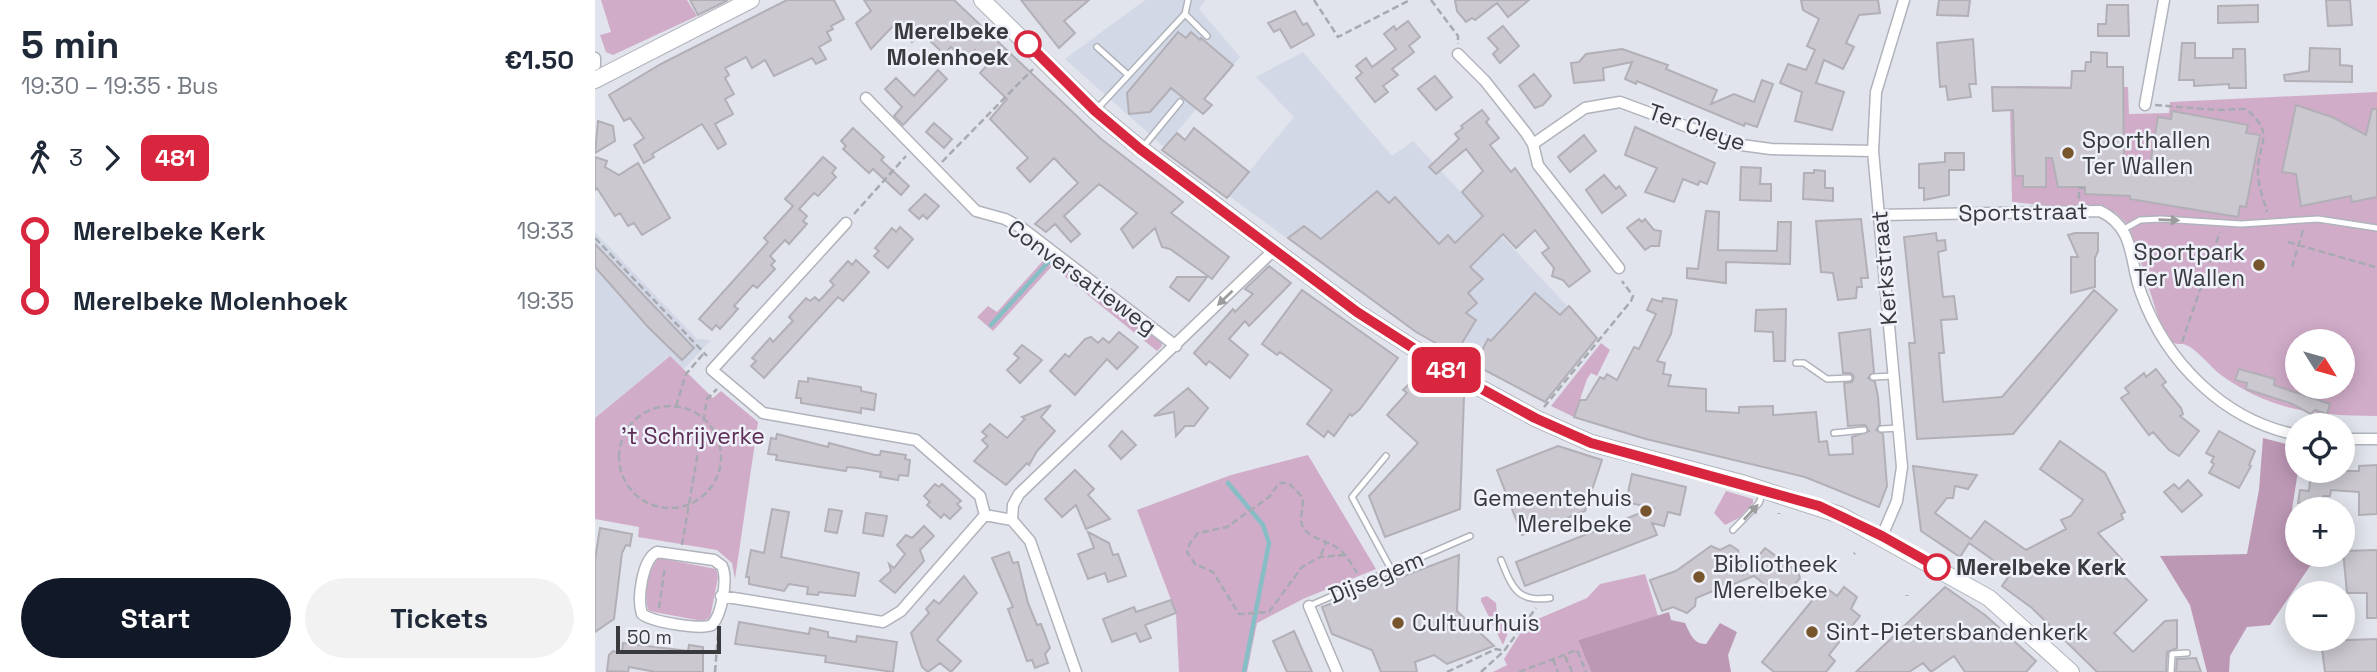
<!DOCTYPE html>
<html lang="en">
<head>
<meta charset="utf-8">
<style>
	:root { --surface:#fff; --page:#f2f2f3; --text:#1f2937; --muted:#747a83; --accent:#111827 }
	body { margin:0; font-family:"Space Grotesk",sans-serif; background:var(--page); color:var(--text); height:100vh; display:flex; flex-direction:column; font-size:26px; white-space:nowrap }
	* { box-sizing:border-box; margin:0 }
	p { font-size:23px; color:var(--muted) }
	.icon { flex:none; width:38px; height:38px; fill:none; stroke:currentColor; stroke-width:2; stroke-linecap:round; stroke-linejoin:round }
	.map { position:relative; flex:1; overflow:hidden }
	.side { display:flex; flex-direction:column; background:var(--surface); width:595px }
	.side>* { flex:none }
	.badge { padding:0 14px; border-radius:10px; font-size:24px; line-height:46px }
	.needle { width:46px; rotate:127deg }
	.tools { position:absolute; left:1690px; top:329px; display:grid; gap:14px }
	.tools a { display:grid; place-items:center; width:70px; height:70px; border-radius:50%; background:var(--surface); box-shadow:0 4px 18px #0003; font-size:35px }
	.scale { position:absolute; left:21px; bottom:18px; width:105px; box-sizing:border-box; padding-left:7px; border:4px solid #393a3d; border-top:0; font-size:19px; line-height:24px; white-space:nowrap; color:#393a3d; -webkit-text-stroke:5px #eef1f9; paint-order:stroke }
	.map>.badge { position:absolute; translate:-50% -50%; box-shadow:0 0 0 4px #fff }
	.legs { display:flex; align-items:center; gap:10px; height:77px; padding:0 21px; font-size:23px }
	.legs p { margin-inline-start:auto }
	.summary { display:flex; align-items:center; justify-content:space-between; height:119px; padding:0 21px }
	h1 { font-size:38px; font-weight:700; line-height:52px }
	.button { display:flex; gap:14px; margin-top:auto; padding:14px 21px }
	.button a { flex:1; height:80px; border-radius:42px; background:var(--accent); color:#fff; font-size:28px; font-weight:700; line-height:80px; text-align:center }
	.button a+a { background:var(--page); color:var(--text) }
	ul { padding:0 21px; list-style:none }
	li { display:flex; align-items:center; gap:24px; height:70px; font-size:26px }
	li i { display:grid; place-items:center; width:10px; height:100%; margin:0 9px; background:currentColor }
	li i::after { content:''; width:18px; height:18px; margin:-9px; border:5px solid; border-radius:50%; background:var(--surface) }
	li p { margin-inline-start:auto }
	li:first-child i { background:linear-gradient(#0000 50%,currentColor 0) }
	li:last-child i { background:linear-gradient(currentColor 50%,#0000 0) }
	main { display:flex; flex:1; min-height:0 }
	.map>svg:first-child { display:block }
	.built { fill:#d2d8e6 }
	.green { fill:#d1acc9; fill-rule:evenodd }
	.forest { fill:#bd98b5 }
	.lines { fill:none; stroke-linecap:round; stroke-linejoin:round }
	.stream { stroke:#87bec6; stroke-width:4.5 }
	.building { fill:#cbc8d0; stroke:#b2afb7; stroke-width:2 }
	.lane-casing { stroke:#b0b3bb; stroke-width:8 }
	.street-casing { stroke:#b0b3bb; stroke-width:13 }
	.secondary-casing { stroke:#b0b3bb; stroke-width:18 }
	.path { stroke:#a8aab1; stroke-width:2.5; stroke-dasharray:7 3.5; stroke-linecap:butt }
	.lane { stroke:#fff; stroke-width:5 }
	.street { stroke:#fff; stroke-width:10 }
	.secondary { stroke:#fff; stroke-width:16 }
	.oneway { fill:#9c9c9e }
	.line-1-casing { stroke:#fff; stroke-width:16 }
	.line-1 { stroke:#d7263d; stroke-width:10 }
	.stop-1-dot { fill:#fff; stroke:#d7263d; stroke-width:3.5 }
	.poi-dot { fill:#77552d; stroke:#eef1f9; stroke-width:2.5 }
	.labels { text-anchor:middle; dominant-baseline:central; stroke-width:5; stroke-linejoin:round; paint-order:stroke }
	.stop-label { font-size:23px; font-weight:bold; fill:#393a3d; stroke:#eef1f9; text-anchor:end }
	.street-label { font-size:23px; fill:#393a3d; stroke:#eef1f9 }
	.poi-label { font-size:23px; fill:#393a3d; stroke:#eef1f9; text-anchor:start }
	.park-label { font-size:23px; fill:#5d2d55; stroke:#eef1f9 }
</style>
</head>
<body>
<main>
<section class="side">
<div class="summary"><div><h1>5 min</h1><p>19:30 – 19:35 · Bus</p></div><b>€1.50</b></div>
<div class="legs"><svg class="icon" aria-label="walk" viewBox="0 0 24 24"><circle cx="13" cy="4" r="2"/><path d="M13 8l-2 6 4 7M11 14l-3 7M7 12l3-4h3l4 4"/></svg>3<svg class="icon" aria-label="forward" viewBox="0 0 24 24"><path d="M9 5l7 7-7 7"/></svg><b class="badge" style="background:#d7263d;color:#fff">481</b></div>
<ul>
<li><i style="color:#d7263d"></i><b>Merelbeke Kerk</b><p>19:33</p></li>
<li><i style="color:#d7263d"></i><b>Merelbeke Molenhoek</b><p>19:35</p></li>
</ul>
<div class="button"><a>Start</a><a>Tickets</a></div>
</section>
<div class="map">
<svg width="1782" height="672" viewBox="0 0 1782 672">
	<rect width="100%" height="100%" fill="#e1e4ec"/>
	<!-- built -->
	<path class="built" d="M550,0h61l-7,9 41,48 -76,90 -99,-88z
		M708,52l89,104 21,-15 184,197 -52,64 -131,-71 -185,-135 65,-79 -38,-40z
		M0,232l102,107 14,1 -28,30 -14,-14 -74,62z"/>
	<!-- green -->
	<path class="green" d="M6,0h86l10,16 -84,39 -7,-3 -6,-17 11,-3z
		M1419,86l114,1 1,27 40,-1 1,-11 207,-10v324c-61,-1 -104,-4 -156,-41 -11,-8 -25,-28 -38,-31 -3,0 -7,0 -10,-1l-12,-17 -32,-100 -13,-13 -104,-11 -2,-100zM1703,341h45v46h-45z
		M454,254l112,86 1,6 -5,5 -105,-85 -59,65 -16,-14 11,-11 9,6z
		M1006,343l9,7 -13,26 -6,-3 -4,6 -13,38 -23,-11z
		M75,356l43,42 8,-7 37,31 -23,157 -3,-16 -15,-13 -79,-13 1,-10 -44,-8v-101z
		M713,455l68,114 -73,30 -46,24 -10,49h-68l-3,-59 -39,-103 94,-35z
		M1131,491l27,8v4l-14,15 -14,7 -11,-12z
		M64,558l57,11 2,8 -8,41 -8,3 -53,-10c-6,-12 -1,-44 10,-53z
		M1050,574l13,42 -80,24 13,32h-98l14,-7 -3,-6 22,-35 61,-26 13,-14z
		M892,596l9,7 1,11 12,16 -6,15 -22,-44v-3z"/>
	<!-- forest -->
	<path class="forest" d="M1668,438l35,9v24l-10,64 10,4v16l28,1 -14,7 -42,62 -23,2 -17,29 -1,16h-22l-17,-67 -30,-49 87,-2 12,-64z
		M1074,612l2,8 14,3c5,10 8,21 21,21l14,-21 17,9 -9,23 3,17h-140l-13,-32z"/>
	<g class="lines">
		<!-- stream -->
		<path class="stream" d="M396,325l61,-67
			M633,483l35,42 6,18 -25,129"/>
	</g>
	<!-- building -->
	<path class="building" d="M95,0h38l-30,15z
		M192,0h47l10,19 -13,7 2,3 -6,3 4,8 -12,7 7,12 -10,5 -4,-6 -38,18 -9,-16 -13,8 -6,-11 -21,11 4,7 -4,3 9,16 -9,5 8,15 -18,10 11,20 -8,5 -16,-25 -50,30 2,3 -10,6 -10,-18 10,-7 -14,-20 -6,3 -15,-26 52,-31z
		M269,0h90l147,139 82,63 -12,11 58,44 -17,22 -42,-30 -8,-2 -7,-19 -22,20 -12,-19 16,-16 -38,-29 -35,32 16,18 -9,8 -16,-18 -9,8 -11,-8 43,-41 -24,-25 -24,24 -13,-14 11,-10 -38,-39 17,-20 -27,-26 9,-10 -14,-13 -10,10 -14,-13 -7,7 -23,-22 -9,10 -18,-17 -23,24 -15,-26 15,-12z
		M426,0h68l-25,21 11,12 -16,15z
		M860,0h74l-21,17 -11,-14 -22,17 -3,-2 -6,4 -9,-11z
		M1206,0h77l2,13 -21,2 -13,28 8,4 -11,22 -19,-9 -8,23 28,9 -12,38 -37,-9 7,-29 -22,-9 8,-19 18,6 9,-20 -8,-4 12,-27 -16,-9z
		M1344,0h31l-2,16 -31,-1z
		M1731,0h24l2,25 -24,1z
		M1512,5h21l1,31h-31v-12h8z
		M1663,5v17l-40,1v-17z
		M700,11l8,14 4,-2 7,12 -23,13 -11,-19 -6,3 -6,-9z
		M813,21l12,16 -11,9 5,6 -22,17 6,6 -15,11 5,6 -13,10 -19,-24 6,-5 -6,-7 10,-8 6,9 24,-18 -12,-15 10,-8 2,4z
		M908,26l16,20 -19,17 -7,-9 5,-5 -10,-11z
		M583,32l8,6 5,-6 9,8 1,-2 32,27 -29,34 8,6 -9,9 -32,-26 -21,24 -21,2 -2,-21z
		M1378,39l3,45h-7l2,13 -23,3 -2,-14 -6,1 -3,-44z
		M1587,43h13v15h38v-9h12l1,39h-17v-4l-35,2v-6h-15z
		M1715,48l30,1v16l12,1v16l-67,-1 -1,-6 25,-4z
		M1027,49l46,16 -2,4 51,21 -6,14 23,-10 20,8 8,-22 11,4 -16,43 -12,-4 -1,3 -107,-45 -1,3 -11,-5 7,-17 -29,6 1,12 -30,3 -3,-20 8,-1 7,-8z
		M1496,52l16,1v14h16l1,99 25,5 9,-54 13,2 1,-8 76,14 -2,8 14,2 -14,72 -6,-1 -2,11 -108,-18v-3l-45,-2v-7h-27l-6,-29h-6v29h-23v-11h-8l-2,-66 -20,1 -1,-24 79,1 1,-17h13l1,-9h5z
		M343,70l9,9 -44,46 -9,-9 8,-9 -17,-18 11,-11 18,18z
		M939,74l17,22 -8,9 -8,3 -16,-22z
		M840,76l17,21 -16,13 -18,-21z
		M1701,105l36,12 34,18 6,-26h5v88l-25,5 -1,-6 -50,10 -5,-32 -14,-2z
		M887,110l7,9 -3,3 13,16 -9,7 21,27 4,-4 75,103 -21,16 -6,-7 -11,-4 2,-8 -12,-15 7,-5 -14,-18 -19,18 -13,-14 -33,33 13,12 -15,14 9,10 -11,10 10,7 -17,28 -9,3 -34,-19 -128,-94 16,-12 17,13 56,-48 12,12 6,-6 44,47 9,-9 7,8 28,-27 -21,-24 21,-21 -17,-22 -30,25 -7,-7 30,-28 -4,-5 8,-6 -2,-2z
		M3,121l15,5 2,15 -20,12z
		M339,123l18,16 -8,9 -18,-16z
		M1040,127l80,36 -8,21 -7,-3 -2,4 -15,-6 -9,23 -29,-10 12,-24 -32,-13z
		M258,128l31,29 -3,3 28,26 -8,9 -28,-26 -4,4 -26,-24 3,-3 -5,-5z
		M599,128l55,44 -22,26 -65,-48 15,-17 8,7z
		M989,135l12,16 -26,21 -12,-15z
		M1350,153h19v17h-15v25l-25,5v-12h-5v-24l26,-2z
		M0,157l12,4 -2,6 14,8 19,-12 32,55 -28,17 -8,-12 -6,3 -8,-13 -5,3 -18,-28 -2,2z
		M228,157l13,11 -4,5 4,4 -18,19 -4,-3 -15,16 8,7 -4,5 4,3 -18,20 -4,-4 -15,16 5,5 -4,4 4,4 -18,19 -4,-3 -19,21 4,3 -18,20 -4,-4 -4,5 -13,-11 69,-77 -4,-4 29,-32 -8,-7z
		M1146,167l20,1 -1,16h11v17l-31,-1z
		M1219,170l11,1v17h8v13l-30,-2 1,-26h10z
		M1009,175l12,14 3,-3 7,9 -24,18 -16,-23z
		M330,194l14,12 -12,13 -4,-4 -4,4 -10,-9z
		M1111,211l13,1 -1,38 59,1 1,-29h13l-1,42 -64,-2v21l-39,-5v-10l11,1z
		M1044,219l3,3 3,-3 9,11 7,1 -2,15h-8l-6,4 -18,-22z
		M1266,219l7,59h-7l1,9h-5l-1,11 -18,2 -5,-27 -12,-1 -5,-51z
		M305,227l13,12 -25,29 -14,-12 5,-5 -4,-3 17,-20 4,4z
		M1341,233l1,8 8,-1 1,10 -8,2 5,45 11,-1 3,23 -16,1 3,33h-5l4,49 59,-5 92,-107 23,20 -104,124 -96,5 -8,-96h6l-11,-106z
		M1480,233h23v18l-3,7v29l-24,6v-36h7l-10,-22z
		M0,244l99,104 -12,12 -34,-33 -53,-60z
		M261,260l13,12 -26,29 -5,-4 -74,81 -13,-12 5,-5 -4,-3 18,-20 3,4 15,-16 5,-5 -4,-4 17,-19 4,3 5,-4 4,4 15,-16 -4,-4 18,-20 4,4z
		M674,266l22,17 -42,43 -4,-5 -16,18 19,16 -18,23 -21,-17 -3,4 -12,-12 39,-44 2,3 18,-18 -8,-5z
		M582,277h30l-18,24 -19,-14z
		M707,290l96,68 -38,51 -8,7 -2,-2 -16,22 -6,-5 -4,6 -17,-13 25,-34 -52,-38 -3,3 -15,-11z
		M940,293l25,22 9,-9 28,32 -52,64 -68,-36 -1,-4 12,-23 3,2z
		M1068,298l14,2 -6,34 -14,27 8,2 -2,11 8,1 -3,11 38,3v22l33,2v-6l34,-1v9l43,-3 3,30 8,-1 2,14 24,-1 -1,-17 17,-6 -4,-6 -17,1 -4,-43 8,-1 2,-5 -3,-4h-8l-4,-40 31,-4 4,43 -6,6 7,4 3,15 2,27 -4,6 7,4 4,52 -8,21 -74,-30 -159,-38 -72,-22 6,-17h6l14,-23 4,2 3,-5 10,6 17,-33 5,2 17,-35 -9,-4 5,-11 10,3z
		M1191,309l-1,52h-11l-1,-29 -18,-1 1,-21z
		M524,332l19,15 -21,22 -10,-10 -32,36 -25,-24 15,-17 4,3 16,-18 6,-2 7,6 5,-5 6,5z
		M427,345l20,15 -22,23 -13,-13 12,-12 -5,-4z
		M1561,369l10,13 -4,3 19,23 2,6 -3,2 19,15 -20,25 -10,-6 -16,-18 -4,3 -28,-37 8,-5 -4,-5 19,-15 2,4z
		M1644,369l36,10 -1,6 56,19 -3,10 -12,-4 -4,4 -21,-11 -44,-14 1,-6 -12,-3z
		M826,373l43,23 -4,113 -75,28 -16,-41 49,-53 -31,-28 20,-22 -4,-3z
		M213,378l53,9v4l15,3 -2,16 -13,-2v5l-60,-10v-5h-5l3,-17 9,1z
		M593,388l20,20 -14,18h-9l-9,10 -2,-24 -20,4z
		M456,405l-10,12 14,14 -18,20 -8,14 -2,-2 -21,22 -32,-24 14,-15 -6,-6 5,-4 -5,-4 8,-8 17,14 18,-19 -3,-2z
		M527,431l14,14 -15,14 -12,-13z
		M1624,431l36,20 -6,14 2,1 -12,22 -30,-15 5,-9 -3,-2 3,-5 -8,-4z
		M182,434l51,13 1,-4 46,12h5l1,-4 25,4 -1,4 5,1 -2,16 -9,-1 -1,5 -18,-3 1,-5 -23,-4 -11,-1 -1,4 -70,-11 1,-5 -9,-1 3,-16 5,1z
		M1465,441l45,32 20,39 -4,2 2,5 -25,14 28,31 -7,7 28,29 -33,33 19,19 32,-31 12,-1v28l-10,4 -1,20h-69l-65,-64 -30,-22 9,-13 -42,-30 -9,14 -39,-26 -8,-65 64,9 -9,14 -13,-3 -2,12h-6l-12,15 36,26 14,-18 41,29 40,-21 -5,-9 10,-4 12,-16 -43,-31z
		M963,446l44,14 -17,51 -63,24 -25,-65z
		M1782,465v49l-18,1v-23l-28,-2 -1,6h-7l-1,10 -24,-3 2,-13 9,1 2,-20h48v-5z
		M480,470l19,19 -6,6 22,24 -24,10 -10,-24 -14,12 -17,-18z
		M1037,474l54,13 -6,28 -12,-3 -4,14 -12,-3 5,12 -132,51 -9,-24 137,-54 -27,-6z
		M1593,480l14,15 -20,17 -18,-20 10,-8 5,5z
		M340,484l4,3 3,-3 19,17 -4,3 4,4 -11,11 -6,-5 -3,4 -14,-13 3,-3 -6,-6z
		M177,509l17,3 -8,45 78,16 -4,23 -36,-4 -1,3 -11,-1 1,-7 -19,-3 -5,7 -35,-7v-7h-3l5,-27 13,3z
		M234,509l13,2 -5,22 -12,-2z
		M271,513l21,3 -4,20 -20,-3z
		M329,526l10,10 -14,14 4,11 -29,32 -15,-12 11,-10 -2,-7 5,4 11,-14 -8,-9 9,-10 6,3z
		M5,528l32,6 -2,12 -4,-1 -4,8 -8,66 -19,13v-73z
		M493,532l21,11 4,12 5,-1 8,22 -18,6 -3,-9 -17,6 -10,-25 16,-6z
		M1135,545l8,5 5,24 22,-26 33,24 2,6 -17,21 -29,-23 -28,11 2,5 -7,5 -8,-6 -17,7 -1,8 -8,7 -14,-6 -11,4 -12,-31 26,-9 35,-25 9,4z
		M1782,550v68h-10v-25h-20l-4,-42z
		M414,552l4,11 5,-1 10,41 9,22 4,-1 9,24 -5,6 3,9 -13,5 -3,-8 -5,1 -19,-52 5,-2 -21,-49z
		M864,555l-2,56 37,35 -47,18 -13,-9 -19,7 2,10h-36l-9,-22 -40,-16 -10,-27z
		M369,576l13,17 -40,47 24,21 -10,11 -11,-9 -12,9 -6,-5 -11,-34 18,-20 -3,-4 8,-9 5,4z
		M1229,586l13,10 7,-9 13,10 -6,12 9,7 -31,39 6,6 -9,11h-52l-12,-10z
		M1350,587l40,28 51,46 -10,11h-61l-11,-16 -23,16 -8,-9 -14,9h-53z
		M576,600l5,13 -31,12 6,13 -11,4 -4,-9 -24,9 -9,-23 31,-12 2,5z
		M144,622l70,12 1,-6 18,4v5l28,5 1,-6 40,6 -4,30 -68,-10 1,-6 -91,-12z
		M699,631l18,41h-25l-14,-31z
		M1782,639v33h-52l-4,-31z
		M28,643l65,8 1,-6 14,2v25h-47l-27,-5 -1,5 -21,-1 2,-16 4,-4 9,2z
		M1601,658l5,14h-25l1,-13z"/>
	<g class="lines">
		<!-- lane casing -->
		<g class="lane-casing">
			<path id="lane" d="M590,14l22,22
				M502,47l30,27
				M502,109l88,-95 3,-14
				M548,147l37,-45
				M1529,229l16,-9 21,-1 80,5 77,-5 59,9
				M1201,363h8l23,16 22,-1
				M1278,377l21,-1
				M1286,429l18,-1
				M1239,433l30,-3
				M791,456l-34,41 40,74
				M1138,530l26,-27 4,-10
				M906,560c11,27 16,43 49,38
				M714,606l161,-70
				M1576,672l1,-18 15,-1"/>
		</g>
		<!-- street casing -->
		<g class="street-casing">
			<path id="street" d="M863,54l27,27 41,52 7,11 5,21 81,103
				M0,58v7
				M271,98l110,113 29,8 17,9 154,118
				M1550,105l19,-105
				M938,144l52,-36 35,-6 114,42 37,5 102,2
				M1285,215l220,-4c36,17 29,50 41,82 25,69 83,128 157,142
				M251,223l-134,147 51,43 153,27 64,56 5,19
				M1748,439h34
				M390,515l27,5
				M1287,536l15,-35 5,-34 -29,-316 3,-59 28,-92
				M62,552l57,8 8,6c6,13 0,48 -10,59 -12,5 -60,-3 -70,-11 -5,-15 0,-54 15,-62z
				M126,596l162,26 18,-11 84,-96
				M714,606l28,66
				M481,672l-46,-131 -18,-21 1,-15 6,-11 255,-244"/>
		</g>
		<!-- secondary casing -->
		<g class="secondary-casing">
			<path id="secondary" d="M387,0l113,111 46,38 216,163 92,59 86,47 56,25 154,41 95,31 149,83 82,74
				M0,80l156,-80"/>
		</g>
		<!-- path -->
		<path class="path" d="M719,0l24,37 72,-37
			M836,0l27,36v8
			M1560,105l62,5 29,-1c31,26 11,33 12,65 0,12 6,26 9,38
			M347,162l91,-93
			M1484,199v-11h6
			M259,214l52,-58
			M0,238l112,118
			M1693,242l87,25
			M1697,267l11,-37
			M1587,342l38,-110
			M24 457a51 51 0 1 1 102 0a51 51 0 1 1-102 0Z
			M81,406l10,-32 18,-21
			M949,407l87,-106 2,-5 -11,-15
			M1184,514v-1
			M87,545l25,-146 10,-10
			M1259,554l1,-1
			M726,555l5,-13
			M750,555l-25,2 -18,10 -33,45 -30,2 -26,-42 -18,-8 -8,-12 3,-9 8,-10 29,-6 42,-30 10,-14h10l13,14c3,9 -3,19 0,28 6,15 28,15 38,25 7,6 12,15 17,23
			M1312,596v-1
			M64,608l6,-42
			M970,656l7,16
			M958,659l5,13
			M120,672l3,-38
			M852,672l49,-23 8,2
			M886,672l23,-21 32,-43
			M924,672l58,-22 9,22"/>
		<!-- lane -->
		<use href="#lane" class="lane"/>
		<!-- street -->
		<use href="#street" class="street"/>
		<!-- secondary -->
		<use href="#secondary" class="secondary"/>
	</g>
	<!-- one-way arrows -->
	<defs><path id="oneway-solid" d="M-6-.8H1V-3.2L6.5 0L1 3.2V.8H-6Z" transform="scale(1.75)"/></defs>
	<g class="oneway">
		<use href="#oneway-solid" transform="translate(1574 220) rotate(2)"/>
		<use href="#oneway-solid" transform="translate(630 298) rotate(136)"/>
		<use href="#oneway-solid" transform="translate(1156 512) rotate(-47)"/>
	</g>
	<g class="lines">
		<!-- line-1 casing -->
		<g class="line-1-casing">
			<path id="line-1" d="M433,44l67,67 45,38 217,163 92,59 86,47 56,25 228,63 63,30 55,31"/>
		</g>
		<!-- line-1 -->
		<use href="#line-1" class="line-1"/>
	</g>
	<!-- markers -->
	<g class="stop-1-dot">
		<circle cx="433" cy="44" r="12"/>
		<circle cx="1342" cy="567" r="12"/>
	</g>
	<g class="poi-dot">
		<circle cx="1473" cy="153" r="7"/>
		<circle cx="1664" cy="265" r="7"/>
		<circle cx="1051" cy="511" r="7"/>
		<circle cx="1104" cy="577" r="7"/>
		<circle cx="803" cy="623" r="7"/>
		<circle cx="1217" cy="632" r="7"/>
	</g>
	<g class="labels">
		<!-- stop labels -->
		<g class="stop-label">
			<text x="414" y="31">Merelbeke<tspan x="414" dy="26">Molenhoek</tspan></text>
			<text x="1361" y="567" text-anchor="start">Merelbeke Kerk</text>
		</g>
		<!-- street labels -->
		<g class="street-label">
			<text transform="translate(1102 127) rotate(19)">Ter Cleye</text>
			<text transform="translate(1428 212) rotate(-1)">Sportstraat</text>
			<text transform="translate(1289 268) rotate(-95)">Kerkstraat</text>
			<text transform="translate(487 277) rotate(36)">Conversatieweg</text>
			<text transform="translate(781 577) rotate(-23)">Dijsegem</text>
		</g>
		<!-- poi labels -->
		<g class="poi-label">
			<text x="1487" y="140">Sporthallen<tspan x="1487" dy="26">Ter Wallen</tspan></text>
			<text x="1650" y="252" text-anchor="end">Sportpark<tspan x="1650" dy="26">Ter Wallen</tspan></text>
			<text x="1037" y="498" text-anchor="end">Gemeentehuis<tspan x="1037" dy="26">Merelbeke</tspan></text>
			<text x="1118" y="564">Bibliotheek<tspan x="1118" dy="26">Merelbeke</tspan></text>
			<text x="817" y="623">Cultuurhuis</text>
			<text x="1231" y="632">Sint-Pietersbandenkerk</text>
		</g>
		<!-- park labels -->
		<g class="park-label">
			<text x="98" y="436">'t Schrijverke</text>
		</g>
	</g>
</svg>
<div class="tools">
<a><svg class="needle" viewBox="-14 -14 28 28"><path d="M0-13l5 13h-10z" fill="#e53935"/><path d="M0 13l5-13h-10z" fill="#747a83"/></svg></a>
<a><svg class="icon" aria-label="locate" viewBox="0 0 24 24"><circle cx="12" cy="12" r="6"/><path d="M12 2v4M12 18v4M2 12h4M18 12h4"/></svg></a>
<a>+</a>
<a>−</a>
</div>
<div class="scale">50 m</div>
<b class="badge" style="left:851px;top:370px;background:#d7263d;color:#fff">481</b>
</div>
</main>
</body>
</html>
